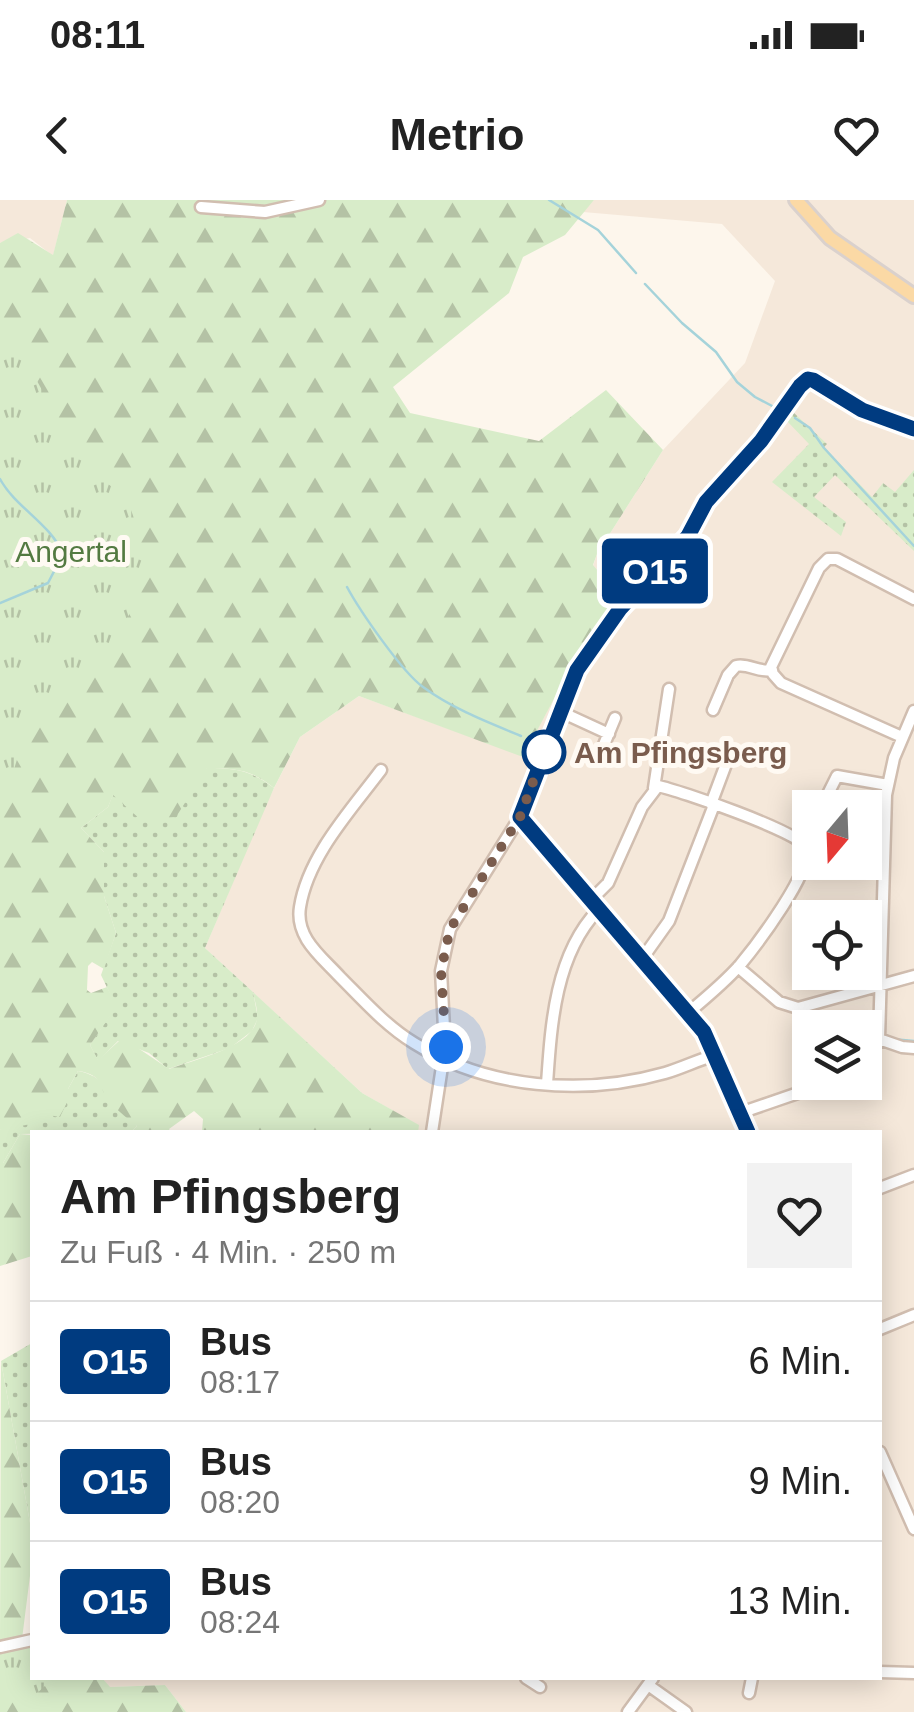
<!DOCTYPE html>
<html lang="de">
<head>
<meta charset="utf-8">
<style>
	:root { --surface:#fff; --page:#f2f2f2; --text:#222; --muted:#767676; --line:#e0e0e0 }
	body { margin:0; font-family:Helvetica,sans-serif; background:var(--page); color:var(--text); height:100vh; display:flex; flex-direction:column; font-size:38px; white-space:nowrap }
	* { box-sizing:border-box; margin:0 }
	p { font-size:32px; color:var(--muted) }
	.icon { flex:none; width:55px; height:55px; fill:none; stroke:currentColor; stroke-width:2; stroke-linecap:round; stroke-linejoin:round }
	.map { position:relative; flex:1; overflow:hidden }
	.drawer { position:absolute; left:30px; top:930px; width:852px; height:550px; display:flex; flex-direction:column; background:var(--surface); border-radius:0px; box-shadow:0 5px 25px #0003 }
	.drawer>* { flex:none }
	.badge { padding:0 20px; border-radius:8px; font-size:35px; line-height:65px }
	.needle { width:65px; rotate:199deg }
	.controls { position:absolute; left:792px; top:590px; display:grid; gap:20px }
	.controls a { display:grid; place-items:center; width:90px; height:90px; border-radius:0px; background:var(--surface); box-shadow:0 5px 25px #0003; font-size:50px }
	.you { position:absolute; width:50px; height:50px; margin:-25px; border:8px solid #fff; border-radius:50%; background:#1a73e8; box-shadow:0 0 0 15px #1a73e833 }
	.map>.badge { position:absolute; translate:-50% -50%; box-shadow:0 0 0 5px #fff }
	.round { display:grid; place-items:center; flex:none; width:105px; height:105px; border-radius:0px; background:var(--page) }
	.summary { display:flex; align-items:center; justify-content:space-between; height:170px; padding:0 30px }
	h1 { font-size:48px; font-weight:600; line-height:75px }
	ul { padding:0; list-style:none }
	li { display:flex; align-items:center; gap:30px; height:120px; padding:0 30px; border-top:2px solid var(--line) }
	li div { flex:1 }
	li b { display:block; font-size:38px }
	li em { font-style:normal }
	li .badge { min-width:110px; font-weight:700; text-align:center }
	.status { display:flex; justify-content:space-between; align-items:center; height:70px; padding:0 50px; background:var(--surface); direction:ltr }
	.status svg { height:28px; fill:currentColor }
	header { display:flex; justify-content:space-between; align-items:center; height:130px; padding:0 30px; background:var(--surface); font-size:45px; font-weight:600 }
	.map>svg:first-child { display:block }
	.residential { fill:#f5e8da; fill-rule:evenodd }
	.grass { fill:url(#grass-dots) }
	.forest { fill:url(#forest-firs) }
	.park { fill:url(#park-tufts) }
	.lines { fill:none; stroke-linecap:round; stroke-linejoin:round }
	.stream { stroke:#a5d3da; stroke-width:2.5 }
	.minor-casing { stroke:#d1beb0; stroke-width:15 }
	.major-casing { stroke:#dad1cd; stroke-width:18 }
	.minor { stroke:#fff; stroke-width:10 }
	.major { stroke:#fbd9a5; stroke-width:12 }
	.line-casing { stroke:#fff; stroke-width:22 }
	.line { stroke:#003b80; stroke-width:15 }
	.walk { stroke:#7a5c4d; stroke-width:10; stroke-dasharray:0 18 }
	.stop-dot { fill:#fff; stroke:#003b80; stroke-width:5 }
	.labels { text-anchor:middle; dominant-baseline:central; stroke-width:10; stroke-linejoin:round; paint-order:stroke }
	.park-label { font-size:30px; fill:#537a41; stroke:#fffaf3 }
	.stop-label { font-size:30px; font-weight:bold; fill:#7a5c4d; stroke:#fffaf3; text-anchor:start }
</style>
</head>
<body>
<div class="status"><b>08:11</b><svg viewBox="0 0 49 12"><path d="M0 12V9h3v3zM5 12V6h3v6zM10 12V3h3v9zM15 12V0h3v12zM26 1h20v11H26zM47 4h2v5h-2z"/></svg></div>
<header><svg class="icon" aria-label="back" viewBox="0 0 24 24"><path d="M15 5l-7 7 7 7"/></svg>Metrio<svg class="icon" aria-label="heart" viewBox="0 0 24 24"><path d="M12 20l-8-8c-3-5 5-10 8-4 3-6 11-1 8 4z"/></svg></header>
<div class="map">
<svg width="914" height="1512" viewBox="0 0 914 1512">
	<defs>
		<pattern id="grass-dots" width="8" height="8" patternUnits="userSpaceOnUse" patternTransform="scale(2.5)"><rect width="8" height="8" fill="#d8ecc9"/><path d="M2 2h.1M6 6h.1" fill="none" stroke="#b4c2a5" stroke-width="1.8" stroke-linecap="round"/></pattern>
		<pattern id="forest-firs" width="22" height="20" patternUnits="userSpaceOnUse" patternTransform="scale(2.5)"><rect width="22" height="20" fill="#d8ecc9"/><path d="M5 1l3.5 6h-7zM16 11l3.5 6h-7z" fill="#b4c2a5"/></pattern>
		<pattern id="park-tufts" width="24" height="20" patternUnits="userSpaceOnUse" patternTransform="scale(2.5)"><rect width="24" height="20" fill="#d8ecc9"/><path d="M3 7l-1-3M5 7V3M7 7l1-3M15 17l-1-3M17 17v-4M19 17l1-3" fill="none" stroke="#b4c2a5"/></pattern>
	</defs>
	<rect width="100%" height="100%" fill="#fdf6ec"/>
	<!-- residential -->
	<path class="residential" d="M0,0h67l-14,56 -23,-18 -30,5z
		M594,0h196l124,101v1411h-728l-21,-27 -56,2 -7,-9h778v-546h-462v-7l-56,-32 -157,-145 61,-144 34,-67 59,-41 164,60 48,-89 51,-66 -29,-35 4,-12 66,-104 82,-87 30,-82 -53,-57 -139,-12zM810,608h55v54h-55zM810,718h55v54h-55zM810,828h55v54h-55z
		M801,0h113v90l-64,-41z"/>
	<!-- grass -->
	<path class="grass" d="M793,212l34,32 -3,3 48,50 11,-14 12,9 19,-22v81l-79,-76 -21,22 32,25 -5,14 -69,-54 37,-38 -23,-24z
		M207,568c28,0 44,2 67,20l-69,160 48,44 5,26 -6,13 -22,17 -62,21 -19,-16 -31,-12 -20,20 -8,-16 26,-39 -15,-31 15,-42 -12,-37v-44l-23,-24 27,-21 5,-13z
		M78,871c26,3 43,35 59,55l-6,6 -111,2 -17,29h-3v-33l68,-41z
		M32,1143v191l-31,-173z"/>
	<!-- forest -->
	<path class="forest" d="M67,0h527l-29,35 -42,22 -14,36 -116,94 17,26 129,28 67,-51 57,60 -66,104 -4,11 29,35 -51,67 -48,90 -164,-61 -59,41 -26,51c-22,-18 -38,-20 -67,-20l-31,49 -35,3 -28,-25 -5,12 -27,21 23,24v44l12,37 -12,36 -12,-7 -4,4 -1,24 4,3 16,-6 10,19 -27,39 8,15 21,-19 7,-1 43,29c23,-9 87,-22 88,-52 1,-8 -3,-18 -4,-25l109,101 57,32 -1,7h-216l1,-13 -9,-8 -25,18 2,3h-40l6,-6c-9,-7 -18,-14 -26,-23 -14,-14 -5,-28 -33,-32l-10,18 3,5 -11,23 -18,-3 -11,10 -31,6v-887l18,-10 35,22z
		M20,934l12,1v121l-32,10v-103h3z
		M1,1161l31,173v26l-10,79 -22,6z
		M0,1451l32,27h70l8,9 55,-2 21,27h-186z"/>
	<!-- park -->
	<path class="park" d="M0,113l73,134 29,32 25,20 12,33 4,27 -14,56 -15,27 -90,101c-12,23 -14,50 -24,75z
		M0,1439l32,1v38h15l-1,7 -22,20 -24,-11z"/>
	<g class="lines">
		<!-- stream -->
		<path class="stream" d="M549,0l49,30 38,43
			M645,84l37,39 34,29 21,30 18,15 19,10
			M795,218l15,10 14,20 90,98
			M0,279c16,29 50,44 63,75l-15,29 -48,20
			M347,387c13,24 55,85 76,100 30,22 64,35 98,49
			M892,839l22,2"/>
		<!-- minor casing -->
		<g class="minor-casing">
			<path id="minor" d="M201,7l64,5 54,-12
				M713,510l15,-35 8,-9c13,-3 22,7 36,4
				M559,511l50,23
				M902,537l-121,-54 -8,-9 -2,-7 48,-99 9,-9h9l77,40
				M603,547l12,-29
				M381,570c-30,40 -73,86 -81,137 -5,31 22,50 40,70 23,23 46,49 74,66 73,46 170,53 251,30 17,-5 33,-13 50,-18
				M654,588l15,-99
				M711,604l15,-40
				M821,608l16,-32 51,9
				M520,617l184,215 44,100
				M590,701l18,-18 34,-76 16,-21c20,4 142,46 148,61 10,20 -51,100 -66,118 -15,17 -33,32 -51,47
				M642,759l27,-38 45,-116
				M738,767l41,35 19,6 116,-32
				M879,839l23,8 12,1
				M865,863l14,-24 7,-244 8,-37 20,-47
				M547,884c4,-59 8,-129 51,-174
				M740,913l90,-31
				M432,932l13,-85 -4,-76 9,-42 70,-112 57,-147 43,-61 68,-73 18,-34 55,-61 44,-60 8,-1 45,28 56,21
				M880,988l34,-13
				M880,1129l34,-14
				M880,1252l34,77
				M0,1447l32,-7
				M880,1472l34,1
				M526,1478l14,9
				M648,1485l38,27
				M749,1493l3,-15
				M628,1512l25,-34"/>
		</g>
		<!-- major casing -->
		<g class="major-casing">
			<path id="major" d="M796,0l34,38 84,58"/>
		</g>
		<!-- minor -->
		<use href="#minor" class="minor"/>
		<!-- major -->
		<use href="#major" class="major"/>
	</g>
	<g class="lines">
		<!-- line casing -->
		<g class="line-casing">
			<path id="line" d="M748,932l-44,-100 -184,-215 57,-147 43,-61 68,-73 18,-34 55,-61 39,-55 8,-7 5,1 49,30 52,19"/>
		</g>
		<!-- line -->
		<use href="#line" class="line"/>
		<!-- walk -->
		<path class="walk" d="M446,847l-5,-76 9,-42 70,-112 24,-65"/>
	</g>
	<!-- markers -->
	<circle class="stop-dot" cx="544" cy="552" r="20"/>
	<g class="labels">
		<!-- park labels -->
		<g class="park-label">
			<text x="71" y="351">Angertal</text>
		</g>
		<!-- stop labels -->
		<g class="stop-label">
			<text x="574" y="552">Am Pfingsberg</text>
		</g>
	</g>
</svg>
<div class="controls">
<a><svg class="needle" viewBox="-14 -14 28 28"><path d="M0-13l5 13h-10z" fill="#e53935"/><path d="M0 13l5-13h-10z" fill="#767676"/></svg></a>
<a><svg class="icon" aria-label="locate" viewBox="0 0 24 24"><circle cx="12" cy="12" r="6"/><path d="M12 2v4M12 18v4M2 12h4M18 12h4"/></svg></a>
<a><svg class="icon" aria-label="layers" viewBox="0 0 24 24"><path d="M12 4l9 5-9 5-9-5zM3 14l9 5 9-5"/></svg></a>
</div>
<div class="you" style="left:446px;top:847px"></div>
<b class="badge" style="left:655px;top:371px;background:#003b80;color:#fff">O15</b>
<section class="drawer">
<div class="summary"><div><h1>Am Pfingsberg</h1><p>Zu Fuß · 4 Min. · 250 m</p></div><a class="round"><svg class="icon" aria-label="heart" viewBox="0 0 24 24"><path d="M12 20l-8-8c-3-5 5-10 8-4 3-6 11-1 8 4z"/></svg></a></div>
<ul>
<li><span class="badge" style="background:#003b80;color:#fff">O15</span><div><b>Bus</b><p>08:17</p></div><em>6 Min.</em></li>
<li><span class="badge" style="background:#003b80;color:#fff">O15</span><div><b>Bus</b><p>08:20</p></div><em>9 Min.</em></li>
<li><span class="badge" style="background:#003b80;color:#fff">O15</span><div><b>Bus</b><p>08:24</p></div><em>13 Min.</em></li>
</ul>
</section>
</div>
</body>
</html>
